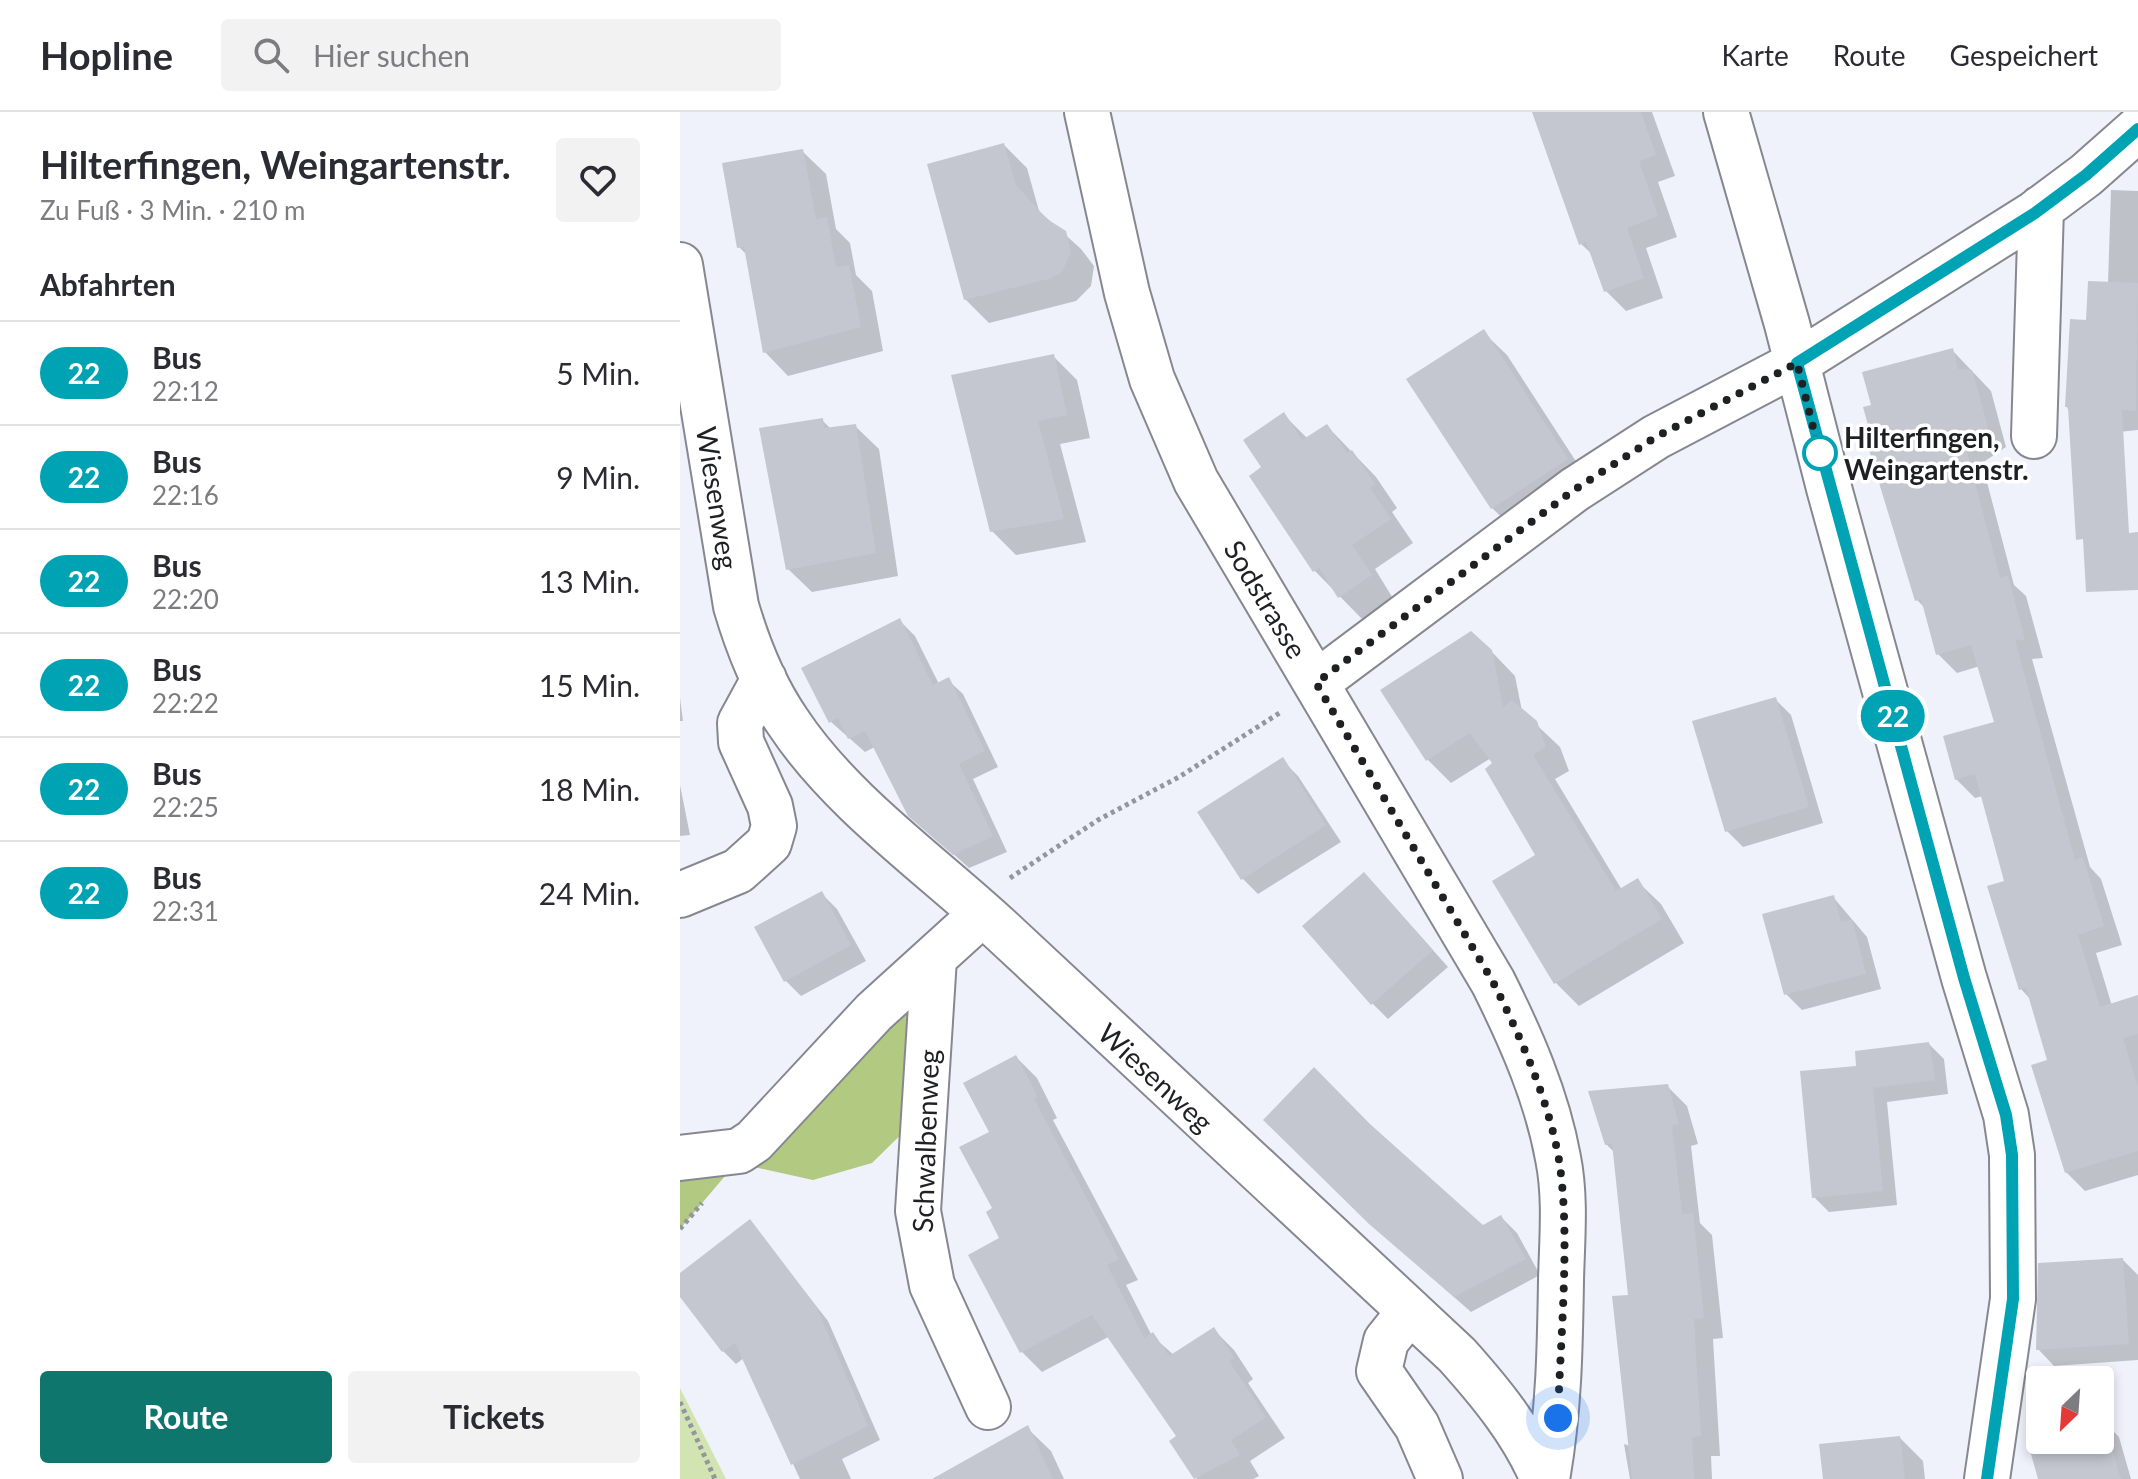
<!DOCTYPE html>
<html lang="de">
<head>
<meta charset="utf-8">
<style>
	:root { --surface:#fff; --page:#f2f2f3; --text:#2b2b33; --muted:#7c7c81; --line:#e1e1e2; --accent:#0f766e }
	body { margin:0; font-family:Lato,sans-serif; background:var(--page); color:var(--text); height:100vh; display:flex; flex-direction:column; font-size:30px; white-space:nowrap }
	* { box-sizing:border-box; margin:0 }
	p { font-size:26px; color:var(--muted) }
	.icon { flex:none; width:44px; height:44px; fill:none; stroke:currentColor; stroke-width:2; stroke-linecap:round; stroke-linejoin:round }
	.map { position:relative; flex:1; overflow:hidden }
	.sheet { display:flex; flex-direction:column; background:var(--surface); width:680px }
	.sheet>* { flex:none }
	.badge { padding:0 16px; border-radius:26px; font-size:28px; line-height:52px }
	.needle { width:52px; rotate:205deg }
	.fabs { position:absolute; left:1346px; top:1254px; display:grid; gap:16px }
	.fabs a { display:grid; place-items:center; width:88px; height:88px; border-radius:8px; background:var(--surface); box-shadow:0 4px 12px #0003; font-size:40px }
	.you { position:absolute; width:40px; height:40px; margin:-20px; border:6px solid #fff; border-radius:50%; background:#1a73e8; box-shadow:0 0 0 12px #1a73e833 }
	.map>.badge { position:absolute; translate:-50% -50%; box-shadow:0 0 0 4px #fff }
	h2 { padding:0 40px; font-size:30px; line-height:72px }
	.round { display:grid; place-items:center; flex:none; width:84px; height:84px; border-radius:8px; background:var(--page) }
	.head { display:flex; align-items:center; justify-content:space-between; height:136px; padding:0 40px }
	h1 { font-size:38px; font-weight:700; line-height:60px }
	.primary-button { display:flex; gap:16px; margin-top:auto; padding:16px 40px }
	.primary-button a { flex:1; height:92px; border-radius:8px; background:var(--accent); color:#fff; font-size:32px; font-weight:700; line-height:92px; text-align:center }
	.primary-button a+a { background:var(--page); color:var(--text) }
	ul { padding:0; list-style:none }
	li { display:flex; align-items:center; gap:24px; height:104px; padding:0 40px; border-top:2px solid var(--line) }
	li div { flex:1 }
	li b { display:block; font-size:30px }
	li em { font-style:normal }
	li .badge { min-width:88px; font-weight:700; text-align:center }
	header { display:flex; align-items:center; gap:48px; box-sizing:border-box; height:112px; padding:0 40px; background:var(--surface); border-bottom:2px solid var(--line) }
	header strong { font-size:38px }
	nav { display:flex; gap:44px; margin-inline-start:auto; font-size:28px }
	.search { width:560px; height:72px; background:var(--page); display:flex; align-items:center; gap:20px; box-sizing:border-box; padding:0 28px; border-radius:8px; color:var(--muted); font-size:30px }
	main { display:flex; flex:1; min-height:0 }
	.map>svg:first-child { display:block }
	.green { fill:#d3e4b3 }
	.forest { fill:#b2c982 }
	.shadow { fill:#0003 }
	.building { fill:#c4c7d0 }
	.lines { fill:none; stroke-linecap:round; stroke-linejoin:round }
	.minor-casing { stroke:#858891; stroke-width:48 }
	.path { stroke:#94969d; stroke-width:5; stroke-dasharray:4 4; stroke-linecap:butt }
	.minor { stroke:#fff; stroke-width:44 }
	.line-casing { stroke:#fff; stroke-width:18 }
	.line { stroke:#00a3b4; stroke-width:12 }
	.walk { stroke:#1f2023; stroke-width:8; stroke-dasharray:0 14.4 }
	.stop-dot { fill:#fff; stroke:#00a3b4; stroke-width:4 }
	.labels { text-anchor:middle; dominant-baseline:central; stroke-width:7; stroke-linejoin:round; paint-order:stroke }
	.stop-label { font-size:28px; font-weight:bold; fill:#1f2023; stroke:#fff; text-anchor:start }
	.street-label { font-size:28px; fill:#1f2023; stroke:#fff }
</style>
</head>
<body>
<header>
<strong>Hopline</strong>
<div class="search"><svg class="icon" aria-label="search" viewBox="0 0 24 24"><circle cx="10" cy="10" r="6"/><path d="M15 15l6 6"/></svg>Hier suchen</div>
<nav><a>Karte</a><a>Route</a><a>Gespeichert</a></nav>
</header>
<main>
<section class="sheet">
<div class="head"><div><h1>Hilterfingen, Weingartenstr.</h1><p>Zu Fuß · 3 Min. · 210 m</p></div><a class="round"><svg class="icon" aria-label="heart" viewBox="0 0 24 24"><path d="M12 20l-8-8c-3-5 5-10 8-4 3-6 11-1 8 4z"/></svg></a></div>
<h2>Abfahrten</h2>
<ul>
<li><span class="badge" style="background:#00a3b4;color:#fff">22</span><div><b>Bus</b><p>22:12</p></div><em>5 Min.</em></li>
<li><span class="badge" style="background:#00a3b4;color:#fff">22</span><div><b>Bus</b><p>22:16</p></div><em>9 Min.</em></li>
<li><span class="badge" style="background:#00a3b4;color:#fff">22</span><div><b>Bus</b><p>22:20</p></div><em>13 Min.</em></li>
<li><span class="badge" style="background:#00a3b4;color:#fff">22</span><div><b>Bus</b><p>22:22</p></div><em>15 Min.</em></li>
<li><span class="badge" style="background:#00a3b4;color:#fff">22</span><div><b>Bus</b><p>22:25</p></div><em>18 Min.</em></li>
<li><span class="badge" style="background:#00a3b4;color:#fff">22</span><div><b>Bus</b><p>22:31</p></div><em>24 Min.</em></li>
</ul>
<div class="primary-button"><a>Route</a><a>Tickets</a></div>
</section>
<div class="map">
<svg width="1458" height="1367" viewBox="0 0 1458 1367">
	<rect width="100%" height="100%" fill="#eff2fb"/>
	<!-- green -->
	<path class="green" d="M0,1276l46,91h-46z"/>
	<!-- forest -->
	<path class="forest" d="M254,846l-11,155 -51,50 -59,17 -59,-13 -23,2 -51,60v-71l59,-7z"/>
	<!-- shadow -->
	<path class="shadow" d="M854,0h118l23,64 -17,6 19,55 -31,11 17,50 -37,13 -20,-20 -12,-35 -14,-13z
		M324,33l23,23 12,43 42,38 13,17 -3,20 -15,15 -87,22 -24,-24z
		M122,39l24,23 10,55 14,14 6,32 16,16 11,60 -95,25 -23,-24 -18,-97 -8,-8z
		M1431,78l27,1v239l-49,5 -18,-19 -4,-9 21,-84 20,-39z
		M803,220l24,23 83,128 -74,48 -24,-23z
		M1272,238l39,41 15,56 -24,16 32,122 12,11 17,62 -11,1 58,208 11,12 21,66 -26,8 16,53 26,-8v177l-53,16 -19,-19 -16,-111 -19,-61 -10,-11 -14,-107 -24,-86 -8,2 -19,-19 41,-56 -17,-57 -23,7 -19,-19 -13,-46 -8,-8 -47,-173 4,-21z
		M373,244l24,24 13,58 -30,6 26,98 -70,13 -24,-24z
		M604,303l24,24 19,-13 49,51 21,31 -5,4 21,31 -38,26 19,31 -31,20 -49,-50 -50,-102z
		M142,308l9,9 24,-3 24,23 19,127 -86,16 -24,-23z
		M220,509l15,15 24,48 9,-4 15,14 35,73 -25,12 34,73 -38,16 -49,-44 -45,-77 -10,5 -34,-30z
		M811,539l24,25 7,35 38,36 9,24 -14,8 67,111 15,-9 24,23 23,39 -105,63 -23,-23 -61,-101 42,-26 -42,-93 -4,-5 -40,25 -23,-23 -46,-69z
		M0,586l3,23h-3z
		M1095,587l16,16 32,108 -80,24 -16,-16z
		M602,648l16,16 43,66 -83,52 -16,-16z
		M0,673l10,50 -10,1z
		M700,779l68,76 -60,52 -16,-16z
		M141,781l16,16 29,52 -65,35 -16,-16z
		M1153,785l34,40 14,52 -79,21 -16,-16z
		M1249,932l15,15 4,35 -61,8 10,103 -68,7 -15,-15 45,-129z
		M336,945l21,21 20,40 -4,2 85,160 -12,5 26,51 22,19 39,-26 21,21 19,29 -5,4 37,55 -35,23 9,15 -6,3h-56l-25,-38 6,-4 -68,-101 -68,36 -20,-20 -27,-143 -4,-76z
		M987,974l20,20 11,38 -7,2 9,77 12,12 11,103 -10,1 7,117h-9l1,23h-82l-6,-35 6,2v-149l-15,-144 -9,-9z
		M690,1014l113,101 18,-10 16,16 23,42 -69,37 -83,-73z
		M70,1110l78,99 52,119 -38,19 9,20h-51l-56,-121 -8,6 -13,-13 -43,-58v-17z
		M1443,1148l15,15v85l-84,6 -16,-17z
		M1423,1309l16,16 12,42h-91l-10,-37 70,-2z
		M347,1316l24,23 13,28h-99z
		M1220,1326l23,23 2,18h-100z"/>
	<!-- building -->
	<path class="building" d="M852,0h109l15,43 -17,6 19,55 -31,12 17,50 -40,14 -18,-50 -7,3z
		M324,31l12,42 31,34 19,12 5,21 -9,20 -10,6 -88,22 -37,-136z
		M123,37l13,70 11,-2 9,50 13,-2 12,62 -98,26 -19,-106 -7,1 -15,-85z
		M1408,169l50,2 -2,128 -14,-1 7,123 9,-1v58l-52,2 -3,-53 -7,1 -8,-133h-3l5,-88 16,1z
		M804,217l84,130 -77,50 -85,-130z
		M1273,236l5,21 14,1 16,57 -23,17 35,134 8,-3 17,65h-10l60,220 8,-3 21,69 -26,9 22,72 38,-12v39l-15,4 15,49v64l-73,22 -34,-108 16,-5 -21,-72 -7,2 -32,-104 17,-5 -29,-107 -20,6 -12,-44 51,-14 -23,-77 -35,10 -15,-56 -6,2 -53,-174 6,-2 -5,-18 8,-2 -9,-33z
		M374,242l13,61 -29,6 26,98 -74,13 -39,-157z
		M604,300l18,28 25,-16 20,29 5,-3 23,34 -5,4 21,31 -39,26 20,30 -34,23 -19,-30 -6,4 -64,-96 12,-9 -18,-27z
		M143,306l1,10 32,-4 20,129 -90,17 -27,-142z
		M220,506l33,67 16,-8 36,74 -26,13 34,72 -40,19 -45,-39 -43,-85 -17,8 -10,-21 -9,5 -28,-55z
		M791,519l21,19 11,57 9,-7 25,21 9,26 -13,8 83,136 22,-13 24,41 -108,65 -62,-103 43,-26 -50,-86 7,-6 -22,-30 -44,28 -46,-71z
		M1096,585l33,110 -84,25 -33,-111z
		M603,645l43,68 -85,55 -44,-68z
		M684,760l69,78 -62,55 -69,-79z
		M142,779l29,54 -67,37 -30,-55z
		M1154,783l7,27 11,-3 14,55 -82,21 -22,-81z
		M1249,930l6,38 -62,8 10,103 -71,7 -12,-127 56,-5 -1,-15z
		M336,943l22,42 -4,2 85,160 -12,6 37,73 9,-6 16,24 45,-29 20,31 -5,3 37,56 -35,23 9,15 -46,24 -25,-38 7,-5 -84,-121 -72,38 -52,-98 31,-17 -13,-26 6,-4 -33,-61 30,-15 -26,-49z
		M634,955l56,57 113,101 18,-10 25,44 -72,38 -85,-73 -106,-104z
		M988,972l11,40 -7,2 10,88 11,-1 11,105 -10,1 7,117 -9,1 2,42h-62l-20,-183 16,-1 -16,-152 -7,2 -17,-54z
		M70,1107l66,87 52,120 -77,39 -56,-122 -13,9 -42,-55v-24z
		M1443,1146l6,86 -93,6 2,-87z
		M1423,1307l18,60h-83l-11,-39 13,-3v3h60v-20z
		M348,1313l25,54h-121z
		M1220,1324l5,43h-82l-4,-35z"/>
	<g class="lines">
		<!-- minor casing -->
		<g class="minor-casing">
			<path id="minor" d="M407,0l40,181 25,86 44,102 297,501c28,56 54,115 65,176 8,39 4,82 3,122 -1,67 -2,132 -14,199
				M1046,0l61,212 42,164 135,490 42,137 6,40 1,144 -26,180
				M0,153l56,341c12,41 28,81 52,116 52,79 143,143 212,207 152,143 305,284 457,426 34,38 66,77 86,124
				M1354,324l7,-228
				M636,571l258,-193 82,-53 141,-74 238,-150 51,-38 52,-46
				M0,783l58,-24 31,-28 5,-17 -4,-20 -29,-64 -1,-19 24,-44
				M254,846l-16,253 14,74 56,122
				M0,1046l59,-7 15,-10 120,-129 108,-98
				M730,1199l-24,30 -7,30 38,55 23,53"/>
		</g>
		<!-- path -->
		<path class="path" d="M330,766l88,-58 81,-43 102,-65
			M0,1117l22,-26
			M0,1290l35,77"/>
		<!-- minor -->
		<use href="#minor" class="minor"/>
	</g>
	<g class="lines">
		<!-- line casing -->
		<g class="line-casing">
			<path id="line" d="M1307,1367l26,-180 -1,-144 -6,-40 -42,-137 -167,-615 238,-150 51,-38 52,-46"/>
		</g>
		<!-- line -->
		<use href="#line" class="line"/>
		<!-- walk -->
		<path class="walk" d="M878,1306c2,-78 13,-183 1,-258 -11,-62 -38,-122 -66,-178l-177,-299 258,-193 82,-53 141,-74 25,100 -2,-10"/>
	</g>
	<!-- markers -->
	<circle class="stop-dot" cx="1140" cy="341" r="16"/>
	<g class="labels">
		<!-- stop labels -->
		<g class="stop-label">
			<text x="1164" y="325">Hilterfingen,<tspan x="1164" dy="32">Weingartenstr.</tspan></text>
		</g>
		<!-- street labels -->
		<g class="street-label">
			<text transform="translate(38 386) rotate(81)">Wiesenweg</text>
			<text transform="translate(586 487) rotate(59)">Sodstrasse</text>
			<text transform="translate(476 965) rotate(43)">Wiesenweg</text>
			<text transform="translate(245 1029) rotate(-88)">Schwalbenweg</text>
		</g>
	</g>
</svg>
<div class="fabs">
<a><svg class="needle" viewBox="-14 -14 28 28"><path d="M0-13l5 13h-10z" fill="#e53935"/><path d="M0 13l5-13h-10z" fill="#7c7c81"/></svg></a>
</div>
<div class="you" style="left:878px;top:1306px"></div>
<b class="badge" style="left:1213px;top:604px;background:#00a3b4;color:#fff">22</b>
</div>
</main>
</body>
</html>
